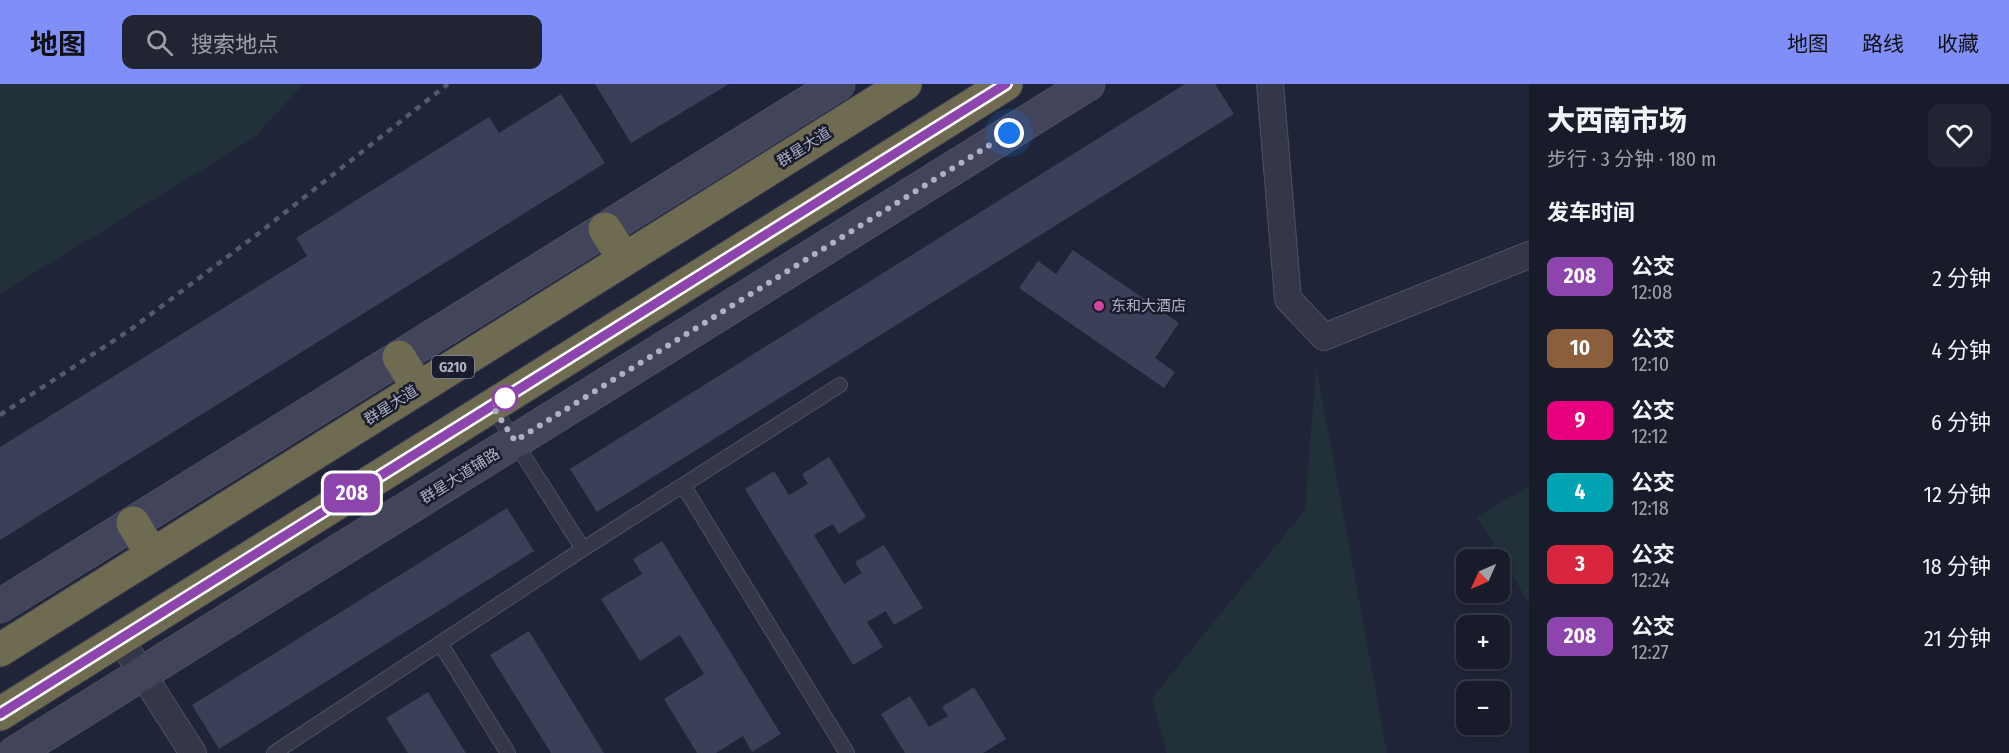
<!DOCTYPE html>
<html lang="zh">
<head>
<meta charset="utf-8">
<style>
	:root { --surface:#181b2a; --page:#212432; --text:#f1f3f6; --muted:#9fa1a8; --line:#363947; --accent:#7f8ef9 }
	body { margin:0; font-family:"Fira Sans Condensed","Noto Sans SC",sans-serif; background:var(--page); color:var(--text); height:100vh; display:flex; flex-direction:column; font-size:22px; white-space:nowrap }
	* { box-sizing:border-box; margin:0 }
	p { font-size:20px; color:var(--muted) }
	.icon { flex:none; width:33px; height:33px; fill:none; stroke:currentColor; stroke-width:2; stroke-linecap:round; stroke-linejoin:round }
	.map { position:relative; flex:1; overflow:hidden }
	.drawer { display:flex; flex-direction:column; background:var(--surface); width:480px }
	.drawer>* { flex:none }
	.badge { padding:0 12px; border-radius:9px; font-size:21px; line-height:39px }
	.needle { width:39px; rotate:225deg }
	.buttons { position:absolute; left:1456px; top:465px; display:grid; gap:12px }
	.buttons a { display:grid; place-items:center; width:54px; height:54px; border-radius:12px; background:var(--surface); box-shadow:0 3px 9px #0003,0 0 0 2px var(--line); font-size:30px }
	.you { position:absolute; width:30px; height:30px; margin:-15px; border:4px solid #fff; border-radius:50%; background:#1a73e8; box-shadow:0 0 0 9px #1a73e833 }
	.map>.badge { position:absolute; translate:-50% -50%; box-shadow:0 0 0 3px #fff }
	h2 { padding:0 18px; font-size:22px; line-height:54px }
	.round { display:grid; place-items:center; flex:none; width:63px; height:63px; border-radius:12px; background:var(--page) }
	.head { display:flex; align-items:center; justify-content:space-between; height:102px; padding:0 18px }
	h1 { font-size:28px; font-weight:800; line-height:45px }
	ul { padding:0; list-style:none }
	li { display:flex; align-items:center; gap:18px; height:72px; padding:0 18px }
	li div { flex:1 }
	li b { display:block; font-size:22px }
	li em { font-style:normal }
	li .badge { min-width:66px; font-weight:700; text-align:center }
	header { display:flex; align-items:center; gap:36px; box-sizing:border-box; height:84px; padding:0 30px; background:var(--accent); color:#111 }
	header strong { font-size:28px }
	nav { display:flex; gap:33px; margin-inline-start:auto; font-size:21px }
	.search { width:420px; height:54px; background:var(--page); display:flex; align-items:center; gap:15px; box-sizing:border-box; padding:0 21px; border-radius:12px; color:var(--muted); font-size:22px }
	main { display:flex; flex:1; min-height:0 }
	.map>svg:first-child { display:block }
	.green { fill:#223039 }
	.building { fill:#3c3f58 }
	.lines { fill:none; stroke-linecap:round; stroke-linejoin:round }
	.lane-casing { stroke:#4e5163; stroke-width:16 }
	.street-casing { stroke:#4e5163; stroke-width:28 }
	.secondary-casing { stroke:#4e5163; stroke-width:35 }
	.highway-casing { stroke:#3b3e50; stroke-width:35 }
	.lane { stroke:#343748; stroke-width:14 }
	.street { stroke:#343748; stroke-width:26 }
	.secondary { stroke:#41445b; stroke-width:33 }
	.highway { stroke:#6e6b50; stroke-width:33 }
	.rail { stroke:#555970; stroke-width:4.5; stroke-dasharray:6 6; stroke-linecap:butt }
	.line-casing { stroke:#fff; stroke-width:14 }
	.line { stroke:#8e44ad; stroke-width:9 }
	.walk { stroke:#aeb1c5; stroke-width:6; stroke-dasharray:0 10.8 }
	.hotel-dot { fill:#d1479c; stroke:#191c2d; stroke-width:2 }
	.stop-dot { fill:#fff; stroke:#8e44ad; stroke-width:3 }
	.labels { text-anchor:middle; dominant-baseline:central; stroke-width:5; stroke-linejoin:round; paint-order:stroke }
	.shield { fill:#191c2d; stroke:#818497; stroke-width:1.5 }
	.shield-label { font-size:14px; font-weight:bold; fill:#aeb1c5 }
	.street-label { font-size:15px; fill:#aeb1c5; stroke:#191c2d }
	.poi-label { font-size:15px; fill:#aeb1c5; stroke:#191c2d; text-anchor:start }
</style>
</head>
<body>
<header>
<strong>地图</strong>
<div class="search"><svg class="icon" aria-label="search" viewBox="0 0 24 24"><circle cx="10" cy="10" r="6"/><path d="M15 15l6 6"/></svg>搜索地点</div>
<nav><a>地图</a><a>路线</a><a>收藏</a></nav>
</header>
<main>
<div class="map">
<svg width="1529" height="669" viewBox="0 0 1529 669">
	<rect width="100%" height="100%" fill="#202438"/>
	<!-- green -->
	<path class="green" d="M0,0h303l-48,53 -255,157z
		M1316,281l71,388h-220l-15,-55 153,-188z
		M1529,402v117l-52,-86z"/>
	<!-- building -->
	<path class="building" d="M595,0h134l-98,59z
		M1185,0h30l19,30 -637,398 -27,-43z
		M561,10l44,69 -605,377v-93l307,-191 -11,-18 193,-121 10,16z
		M1073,166l106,73 -24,35 20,14 -11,16 -145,-100 19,-27 18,13z
		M829,373l37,60 -27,17 -6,-10 -19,11 30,49 18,-11 -7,-11 29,-17 39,63 -29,17 -8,-14 -19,11 16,25 -30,18 -108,-176 29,-18 15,24 19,-11 -6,-10z
		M507,424l27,43 -315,198 -27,-44z
		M662,457l119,193 -29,18 -9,-16 -27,17h-19l-33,-54 40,-25 -24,-39 -40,26 -39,-62 41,-25 -9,-15z
		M529,547l75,122h-53l-61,-98z
		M974,603l32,52 -23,14h-78l-24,-39 29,-18 19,31 19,-11 -6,-9z
		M428,608l38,61h-58l-22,-35z"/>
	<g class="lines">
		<!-- lane casing -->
		<g class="lane-casing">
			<path id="lane" d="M492,322l91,143
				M683,401l164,268
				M440,559l68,110
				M274,669l309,-204 257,-164"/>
		</g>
		<!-- street casing -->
		<g class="street-casing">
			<path id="street" d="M1270,0l18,215 36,38 205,-82
				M120,555l73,114"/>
		</g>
		<!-- secondary casing -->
		<g class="secondary-casing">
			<path id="secondary" d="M0,522l838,-522
				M15,669l1073,-669"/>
		</g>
		<!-- highway casing -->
		<g class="highway-casing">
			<path id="highway" d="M605,145l19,30
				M399,273l19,31
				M133,439l19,32
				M0,566l905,-566
				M0,630l1006,-630"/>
		</g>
		<!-- lane -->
		<use href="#lane" class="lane"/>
		<!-- street -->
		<use href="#street" class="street"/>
		<!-- secondary -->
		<use href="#secondary" class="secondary"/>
		<!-- highway -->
		<use href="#highway" class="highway"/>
		<!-- rail -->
		<path class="rail" d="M0,331l130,-85 129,-97 189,-149"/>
	</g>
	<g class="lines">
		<!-- line casing -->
		<g class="line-casing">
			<path id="line" d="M0,630l1006,-630"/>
		</g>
		<!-- line -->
		<use href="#line" class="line"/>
		<!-- walk -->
		<path class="walk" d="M505,314l-13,8 23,35 494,-308"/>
	</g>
	<!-- markers -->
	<circle class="hotel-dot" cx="1099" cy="222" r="6"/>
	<circle class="stop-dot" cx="505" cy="314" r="12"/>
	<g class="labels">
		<!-- shield labels -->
		<rect class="shield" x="432" y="272" width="42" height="22" rx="4.5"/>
		<g class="shield-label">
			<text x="453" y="283">G210</text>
		</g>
		<!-- street labels -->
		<g class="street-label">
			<text transform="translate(804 63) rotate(-32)">群星大道</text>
			<text transform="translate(391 321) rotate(-32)">群星大道</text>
			<text transform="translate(460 392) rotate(-32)">群星大道辅路</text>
		</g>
		<!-- poi labels -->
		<g class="poi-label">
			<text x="1111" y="222">东和大酒店</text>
		</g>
	</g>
</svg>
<div class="buttons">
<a><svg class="needle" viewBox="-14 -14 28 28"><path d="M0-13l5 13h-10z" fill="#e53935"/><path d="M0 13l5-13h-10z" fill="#9fa1a8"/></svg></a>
<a>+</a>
<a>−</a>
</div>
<div class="you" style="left:1009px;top:49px"></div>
<b class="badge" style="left:352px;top:409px;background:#8e44ad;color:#fff">208</b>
</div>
<section class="drawer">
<div class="head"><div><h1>大西南市场</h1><p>步行 · 3 分钟 · 180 m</p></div><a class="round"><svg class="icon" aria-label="heart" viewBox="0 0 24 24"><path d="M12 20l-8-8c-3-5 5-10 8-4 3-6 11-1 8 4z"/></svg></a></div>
<h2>发车时间</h2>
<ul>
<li><span class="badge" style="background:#8e44ad;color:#fff">208</span><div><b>公交</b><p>12:08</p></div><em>2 分钟</em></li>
<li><span class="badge" style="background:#8b5e3c;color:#fff">10</span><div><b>公交</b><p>12:10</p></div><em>4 分钟</em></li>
<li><span class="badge" style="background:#e6007e;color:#fff">9</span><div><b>公交</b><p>12:12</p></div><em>6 分钟</em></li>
<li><span class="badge" style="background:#00a3b4;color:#fff">4</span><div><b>公交</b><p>12:18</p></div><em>12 分钟</em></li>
<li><span class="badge" style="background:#d7263d;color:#fff">3</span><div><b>公交</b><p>12:24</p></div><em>18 分钟</em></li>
<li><span class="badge" style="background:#8e44ad;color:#fff">208</span><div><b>公交</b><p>12:27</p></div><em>21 分钟</em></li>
</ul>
</section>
</main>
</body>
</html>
